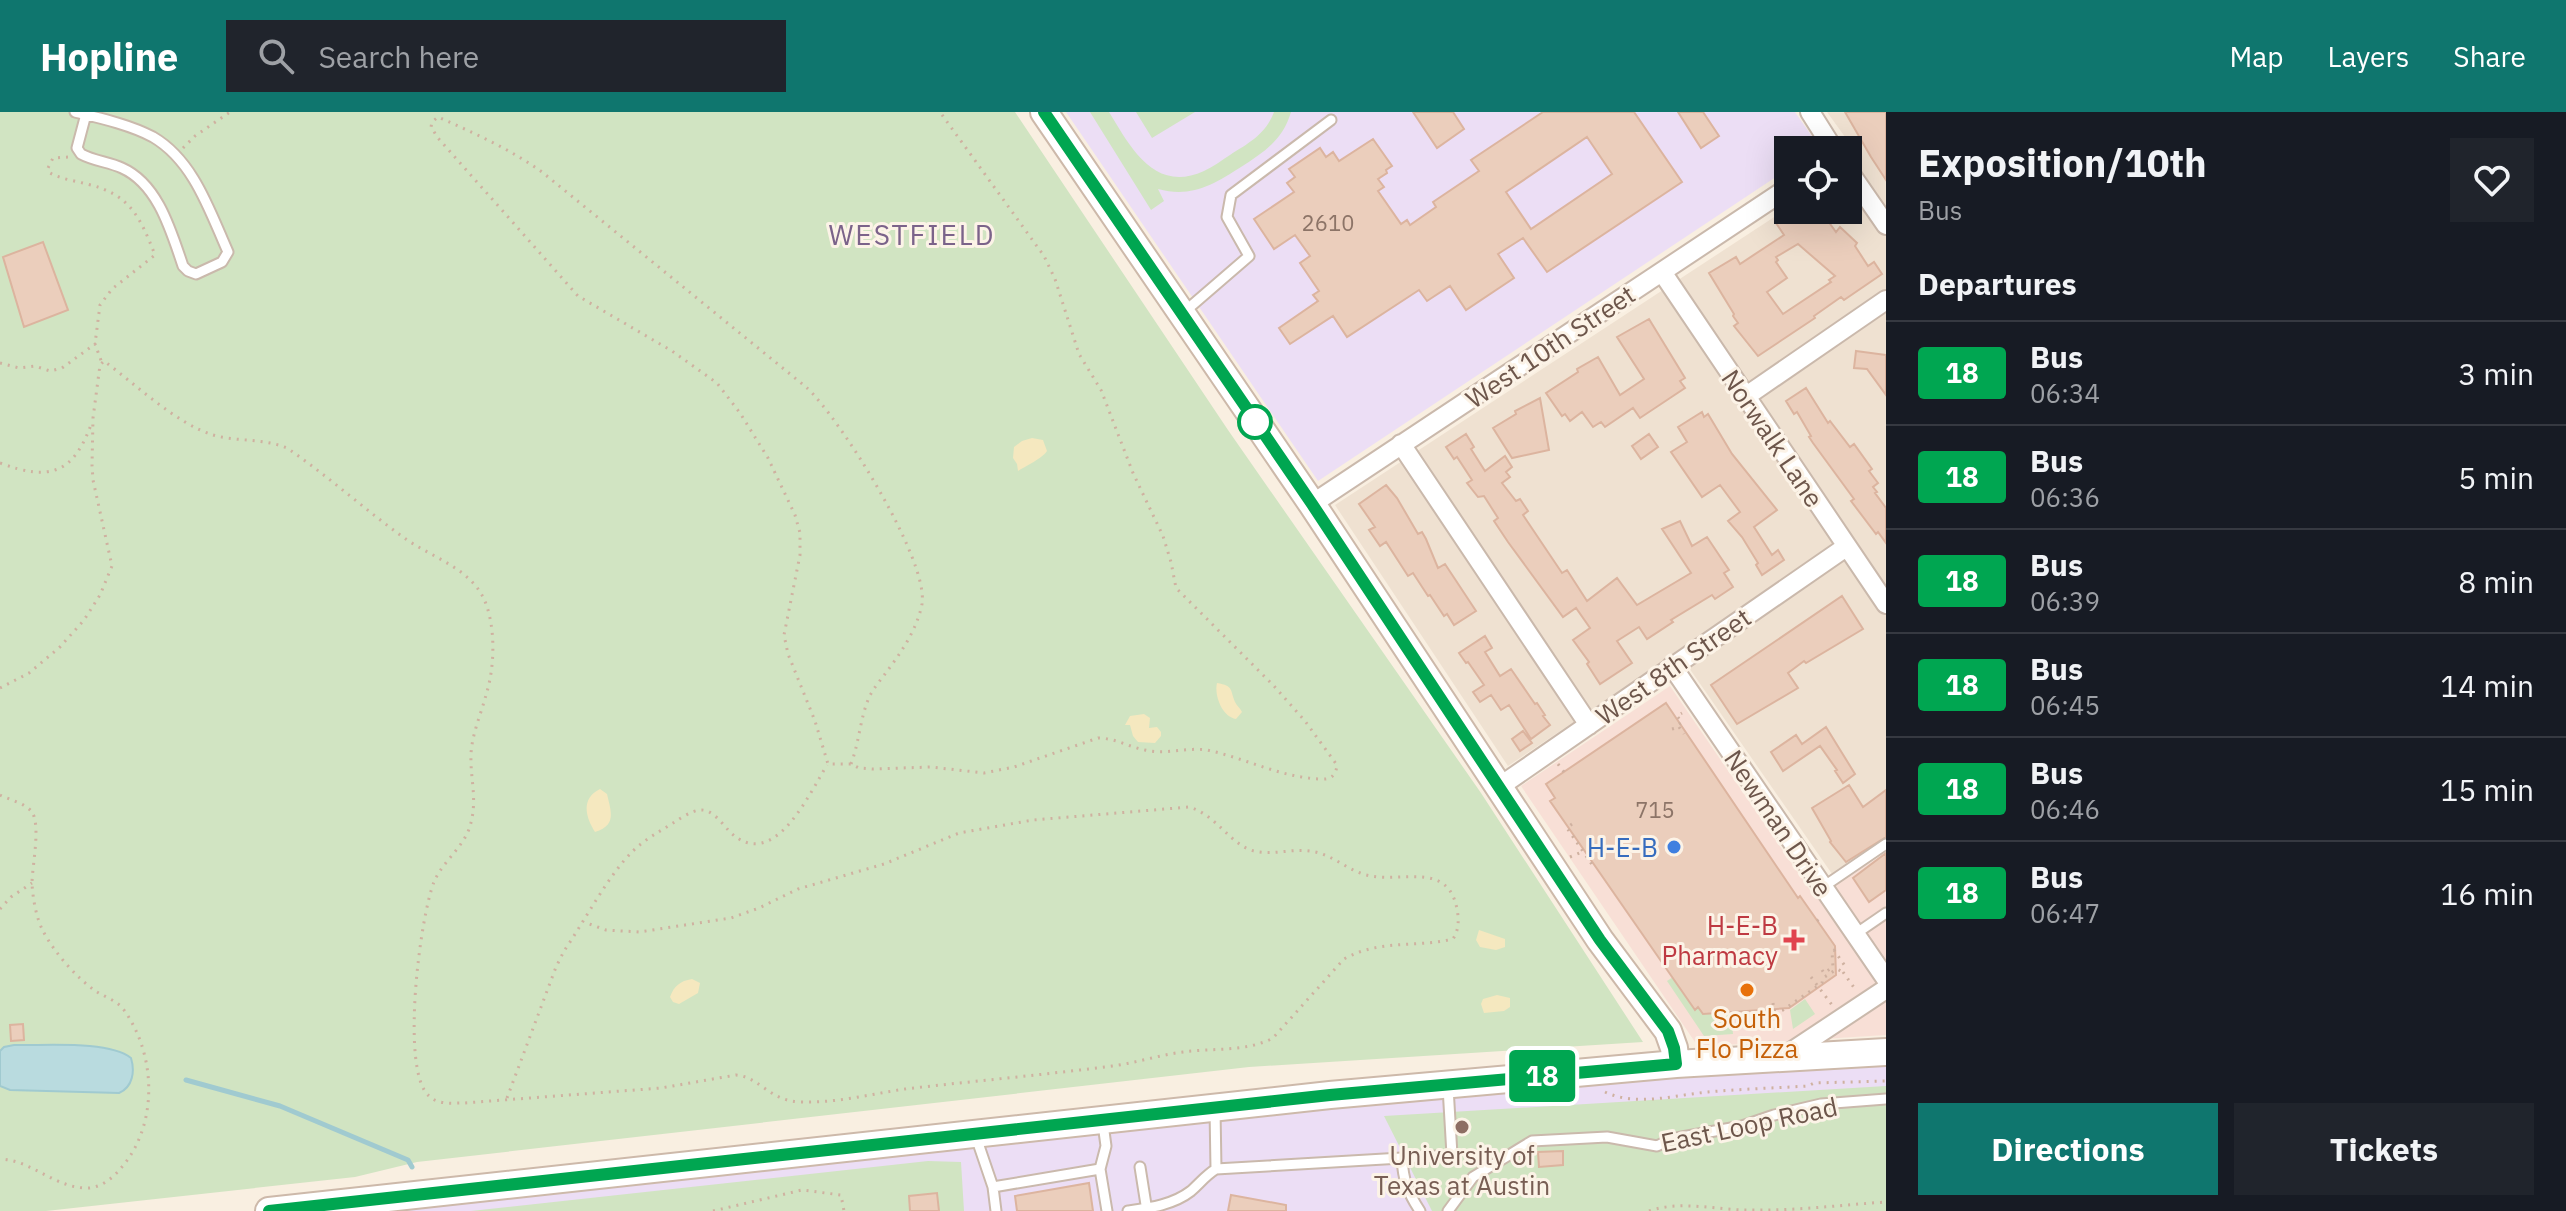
<!DOCTYPE html>
<html lang="en">
<head>
<meta charset="utf-8">
<style>
	:root { --surface:#171b24; --page:#20242c; --text:#f1f3f6; --muted:#9ea1a6; --line:#363941; --accent:#0f766e }
	body { margin:0; font-family:"IBM Plex Sans",sans-serif; background:var(--page); color:var(--text); height:100vh; display:flex; flex-direction:column; font-size:30px; white-space:nowrap }
	* { box-sizing:border-box; margin:0 }
	p { font-size:26px; color:var(--muted) }
	.icon { flex:none; width:44px; height:44px; fill:none; stroke:currentColor; stroke-width:2; stroke-linecap:round; stroke-linejoin:round }
	.map { position:relative; flex:1; overflow:hidden }
	.drawer { display:flex; flex-direction:column; background:var(--surface); width:680px }
	.drawer>* { flex:none }
	.badge { padding:0 16px; border-radius:6px; font-size:28px; line-height:52px }
	.buttons { position:absolute; left:1774px; top:24px; display:grid; gap:16px }
	.buttons a { display:grid; place-items:center; width:88px; height:88px; border-radius:0px; background:var(--surface); box-shadow:0 8px 32px #0002; font-size:40px }
	.map>.badge { position:absolute; translate:-50% -50%; box-shadow:0 0 0 4px #fff }
	h2 { padding:0 32px; font-size:30px; line-height:72px }
	.round { display:grid; place-items:center; flex:none; width:84px; height:84px; border-radius:0px; background:var(--page) }
	.overview { display:flex; align-items:center; justify-content:space-between; height:136px; padding:0 32px }
	h1 { font-size:38px; font-weight:700; line-height:60px }
	.action { display:flex; gap:16px; margin-top:auto; padding:16px 32px }
	.action a { flex:1; height:92px; border-radius:0px; background:var(--accent); color:#fff; font-size:32px; font-weight:700; line-height:92px; text-align:center }
	.action a+a { background:var(--page); color:var(--text) }
	ul { padding:0; list-style:none }
	li { display:flex; align-items:center; gap:24px; height:104px; padding:0 32px; border-top:2px solid var(--line) }
	li div { flex:1 }
	li b { display:block; font-size:30px }
	li em { font-style:normal }
	li .badge { min-width:88px; font-weight:700; text-align:center }
	header { display:flex; align-items:center; gap:48px; box-sizing:border-box; height:112px; padding:0 40px; background:var(--accent); color:#fff }
	header strong { font-size:38px }
	nav { display:flex; gap:44px; margin-inline-start:auto; font-size:28px }
	.search { width:560px; height:72px; background:var(--page); display:flex; align-items:center; gap:20px; box-sizing:border-box; padding:0 28px; border-radius:0px; color:var(--muted); font-size:30px }
	main { display:flex; flex:1; min-height:0 }
	.map>svg:first-child { display:block }
	.residential { fill:#efe1d1 }
	.commercial { fill:#f8dfd6 }
	.education { fill:#ecdef5 }
	.green { fill:#d1e4c2 }
	.sand { fill:#f5e8bf }
	.water { fill:#b9dbdf; stroke:#a0cad0; stroke-width:2 }
	.lines { fill:none; stroke-linecap:round; stroke-linejoin:round }
	.stream { stroke:#a0cad0; stroke-width:5 }
	.building { fill:#ebcebc; stroke:#dcb49f; stroke-width:2; fill-rule:evenodd }
	.lane-casing { stroke:#cab9ac; stroke-width:13 }
	.street-casing { stroke:#cab9ac; stroke-width:22 }
	.secondary-casing { stroke:#cdb9aa; stroke-width:30 }
	.path { stroke:#cfb1a0; stroke-width:3; stroke-dasharray:2 6; stroke-linecap:butt }
	.lane { stroke:#fff; stroke-width:9 }
	.street { stroke:#fff; stroke-width:18 }
	.secondary { stroke:#fff; stroke-width:26 }
	.path-bridge { stroke:#cfb1a0; stroke-width:3; stroke-dasharray:2 6; stroke-linecap:butt }
	.line-casing { stroke:#fff; stroke-width:18 }
	.line { stroke:#00a651; stroke-width:12 }
	.stop-dot { fill:#fff; stroke:#00a651; stroke-width:4 }
	.shop-dot { fill:#3f7fe0; stroke:#fcf3e7; stroke-width:3 }
	.health-dot { fill:#e0444e; stroke:#fcf3e7; stroke-width:3 }
	.food-dot { fill:#e8710a; stroke:#fcf3e7; stroke-width:3 }
	.education-dot { fill:#8d6e63; stroke:#fcf3e7; stroke-width:3 }
	.labels { text-anchor:middle; dominant-baseline:central; stroke-width:6; stroke-linejoin:round; paint-order:stroke }
	.number-label { font-size:22px; fill:#8c7467 }
	.street-label { font-size:26px; fill:#6d564b; stroke:#fcf3e7 }
	.shop-label { font-size:26px; fill:#366cbe; stroke:#fcf3e7; text-anchor:end }
	.health-label { font-size:26px; fill:#be3a42; stroke:#fcf3e7; text-anchor:end }
	.food-label { font-size:26px; fill:#c56008; stroke:#fcf3e7 }
	.education-label { font-size:26px; fill:#785e54; stroke:#fcf3e7 }
	.neighbourhood-label { font-size:28px; letter-spacing:2px; fill:#7b638a; stroke:#fcf3e7 }
</style>
</head>
<body>
<header>
<strong>Hopline</strong>
<div class="search"><svg class="icon" aria-label="search" viewBox="0 0 24 24"><circle cx="10" cy="10" r="6"/><path d="M15 15l6 6"/></svg>Search here</div>
<nav><a>Map</a><a>Layers</a><a>Share</a></nav>
</header>
<main>
<div class="map">
<svg width="1886" height="1099" viewBox="0 0 1886 1099">
	<rect width="100%" height="100%" fill="#f9efe1"/>
	<!-- residential -->
	<path class="residential" d="M1827,0h59v738l-47,34 -161,-232 -170,114 -173,-261 453,-297v2h60v-42l13,-9z"/>
	<!-- commercial -->
	<path class="commercial" d="M1670,574l146,213 70,-47v183l-177,11 -12,-1 -176,-259z"/>
	<!-- education -->
	<path class="education" d="M1066,0h729l25,36 -32,2v19l-470,312z
		M1886,940v159h-1617z"/>
	<!-- green -->
	<path class="green" d="M0,0h1015l213,318 253,363 162,249 -394,25 -832,95 -62,15 -309,34h-46z
		M1090,0h19c21,34 45,82 95,59 9,-4 18,-11 26,-16 19,-12 36,-21 44,-43h17c-8,28 -27,40 -50,55 -28,18 -50,31 -83,22l6,12 -13,9z
		M1136,0h59l-43,26z
		M1673,865l22,32 11,-8 25,5 2,28 -29,2 -37,-55z
		M1805,887l10,15 -22,15 -3,-19z
		M1886,974v125h-454l-48,-95z
		M928,1049l33,1 3,49h-493z"/>
	<!-- sand -->
	<path class="sand" d="M1032,326l11,2 4,11c-4,7 -23,16 -29,20l-1,-7 -4,-6 1,-11 8,-6z
		M1217,571c17,3 13,7 18,19 2,4 5,6 7,10l-6,7c-14,-2 -22,-24 -19,-36z
		M1144,602l6,4 -1,10 8,-1 4,5v4l-6,7 -17,-1 -5,-6 -3,-11h-5l5,-9z
		M600,677l7,5c4,18 10,31 -12,38 -9,-14 -15,-33 5,-43z
		M1479,818l26,9v8l-9,3 -16,-3 -4,-7z
		M692,867l8,4 -2,10 -19,11 -6,-2 -3,-5c4,-11 10,-16 22,-18z
		M1497,883l13,3v9l-6,4 -20,2 -3,-9 2,-5z"/>
	<!-- water -->
	<path class="water" d="M14,933c30,1 94,-5 117,13 4,13 2,29 -12,35l-109,-3 -10,-4v-35l4,-4z"/>
	<g class="lines">
		<!-- stream -->
		<path class="stream" d="M186,968l94,26 128,54 4,7"/>
	</g>
	<!-- building -->
	<path class="building" d="M1413,0h40l11,17 -27,19z
		M1543,0h91l48,70 -135,90 -24,-34 -25,16 16,24 -48,32 -16,-24 -23,15 -8,-11 -72,47 -14,-21 -43,28 -11,-16 39,-27 -5,-6 6,-4 -19,-28 10,-7 -15,-21 -21,14 -20,-30 40,-27 -7,-9 8,-6 -6,-8 31,-21 6,9 7,-5 6,9 34,-22 19,27 -6,4 1,3 -9,6 6,8 -6,4 23,33 6,-4 3,5 26,-18 -3,-5 46,-31 -8,-11zM1587,25l25,37 -81,55 -25,-37z
		M1678,0h25l16,24 -18,12z
		M1845,0h41v68l-15,-23z
		M1795,98h25l16,22 4,-5 17,16 -2,3 13,20 6,-4 8,12 -38,26 -3,-3 -27,19 1,2 -57,38 -24,-30 4,-3 -5,-7 1,-2 -25,-41 27,-16 4,7 44,-29 -8,-12zM1798,132l37,32 -6,4 2,2 -48,32 -16,-22 20,-14 -11,-16 2,-2 -2,-3z
		M43,130l25,68 -44,17 -21,-70z
		M1649,207l36,59 -5,3 5,7 -45,30 -7,-10 -28,19 -4,-5 -8,5 -11,-15 -12,9 -5,-7 -3,2 -16,-23 32,-21 -1,-3 21,-12 22,38 24,-16 -27,-42z
		M1856,239l30,4v40l-19,-26 -13,-1z
		M1806,276l22,35 2,-2 20,26 4,-3 18,25 -3,2 9,12 -5,4 4,5 -2,1 11,15v35l-8,-11 -2,2 -25,-33 3,-2 -41,-56 -4,-6 2,-1 -14,-24 -3,2 -8,-13z
		M1540,286l9,52 -37,8 -19,-30 23,-14 -1,-3z
		M1702,300l2,5 4,-3 24,40 45,56 -23,17 18,28 6,-5 6,10 -22,15 -6,-10 2,-2 -16,-26 -14,-16 12,-9 -20,-27 -18,12 -31,-45 16,-10 -9,-15z
		M1466,322l8,13 -3,2 14,22 20,-15 7,11 -6,5 4,5 -8,6 14,18 4,-2 8,12 -5,4 39,58 5,-3 20,31 30,-23 20,27 54,-32 -29,-44 18,-8 12,25 15,-9 22,33 -5,3 9,14 -18,12 -3,-4 -41,25 2,2 -26,17 -8,-12 -22,14 15,22 -32,21 -13,-20 2,-2 -16,-22 17,-12 -14,-20 -13,9 -55,-75 -14,-21 4,-3 -14,-22 -6,1 -11,-14 5,-3 -15,-23 -3,2 -8,-12z
		M1649,322l9,13 -17,12 -9,-13z
		M1386,373l11,13 21,36 4,-2 4,7 12,29 7,-4 31,47 -22,14 -7,-11 -3,2 -14,-21 -2,1 -15,-23 -5,3 -22,-34 -6,4 -11,-16 6,-3 -16,-23z
		M1842,484l21,33 -57,34 -2,-2 -16,12 10,15 -61,36 -26,-39z
		M1485,524l7,12 -7,4 15,24 11,-7 24,35 2,-1 8,12 -2,1 7,9 -19,14 -22,-34 -8,5 -10,-15 -11,7 -7,-10 11,-7 -16,-23 -2,1 -7,-10z
		M1666,591l132,195 2,-2 35,50 1,29 -47,33 -86,6 -5,-7 -3,3 -145,-209 5,-3 -9,-14z
		M1826,615l29,47 -12,9 -8,-12 2,-1 -17,-24 -37,25 -12,-19 25,-17 6,9z
		M1523,619l9,12 -12,8 -8,-12z
		M1849,673l14,22 23,-17v47l-40,25 -16,-20 1,-1 -19,-33z
		M1886,741v37l-17,12 -16,-24z
		M23,912l1,16 -13,1 -1,-16z
		M1563,1039v14l-24,2 -1,-15z
		M1089,1071l4,28h-76l-2,-15z
		M937,1081l2,18h-29l-1,-15z
		M1231,1083l55,10v6h-58z"/>
	<g class="lines">
		<!-- lane casing -->
		<g class="lane-casing">
			<path id="lane" d="M75,0c25,6 56,13 78,25 41,24 57,75 75,115l-6,10 -26,12 -8,-3 -5,-5c-12,-35 -25,-82 -61,-98 -13,-6 -28,-7 -41,-14l-4,-6 9,-34
				M1183,201l66,-57 -22,-39 4,-22 100,-75
				M1823,775l63,-43
				M1854,823l32,-22
				M1215,997l1,60
				M1103,1012l3,22 -6,23 7,42
				M976,1025l17,50 3,24
				M1402,1046c1,22 6,35 18,53
				M1140,1055l7,44
				M993,1075l107,-18
				M1128,1099c21,-3 45,-6 63,-20 9,-8 15,-16 25,-22l236,-14 -4,-68
				M1448,1099l25,-34 59,-36 75,-4 50,9 14,-7 71,-13 32,-11 47,-11 65,-5"/>
		</g>
		<!-- street casing -->
		<g class="street-casing">
			<path id="street" d="M1810,0l24,38
				M1848,58l38,55
				M1662,160l224,332
				M1745,285l141,-97
				M1401,332l188,281
				M1312,392l476,-316
				M1672,554l214,313
				M1499,675l347,-240
				M1785,944l101,-67"/>
		</g>
		<!-- secondary casing -->
		<g class="secondary-casing">
			<path id="secondary" d="M1044,0l268,392 288,436 68,91 6,17 2,16
				M269,1099l1061,-116 346,-31 210,-12"/>
		</g>
		<!-- path -->
		<path class="path" d="M183,36l12,-12 35,-24
			M68,45l-15,1 -5,10 2,5c11,6 25,8 37,11 43,10 53,33 68,71l-43,34 -12,16 -5,39
			M0,251l19,5 16,-2 15,5 12,-3 33,-24 7,19
			M0,351c51,19 74,10 92,-41
			M0,576l29,-15 31,-26 24,-27 16,-25 12,-29 -19,-86 -1,-15 1,-47 7,-53 4,-4c31,23 73,63 109,74 25,7 50,3 74,13 41,28 77,61 116,89 27,20 66,30 81,62 12,27 11,68 2,96 -5,19 -14,39 -15,59 -1,25 7,46 -1,72 -6,21 -28,36 -36,56 -14,35 -34,189 -5,214 9,9 23,7 35,7l197,-15 75,-13c24,2 34,27 66,27 35,1 69,-8 103,-13 69,-8 138,-14 207,-23 24,-3 47,-11 71,-14 29,-4 64,0 90,-14l71,-79c35,-20 72,-11 109,-20 6,-9 6,-20 4,-30 -9,-47 -52,-27 -86,-33 -20,-3 -36,-20 -56,-24 -20,-5 -41,4 -61,-1 -24,-6 -37,-36 -65,-44l-156,13 -74,13 -75,31 -86,25 -39,19 -28,10 -92,14 -33,-2 -22,-8
			M1679,612l3,-2 -5,-6 5,-3
			M1679,615l5,7
			M851,652c8,-21 9,-44 17,-64 4,-10 11,-18 17,-26 15,-20 32,-44 37,-70 7,-44 -82,-186 -116,-217l-264,-215c-32,-23 -68,-39 -104,-55l-6,5 -1,5 7,11 140,158 94,55 45,32 23,30 28,45 27,57 5,18v22l-16,80 4,19 27,67 13,43h23l8,4 14,1 58,-2 53,6 30,-6 84,-29c17,0 31,9 47,12 20,5 41,-3 62,0 38,8 75,28 114,29 10,1 15,-4 16,-14l-32,-44 -32,-36 -97,-97 -5,-26 -8,-26 -30,-63 -32,-83 -22,-36 -24,-75 -11,-23 -104,-144
			M1558,652l6,8
			M0,683c10,5 25,8 32,17 9,14 0,54 0,72 1,15 4,33 11,47 11,21 32,45 51,59 10,7 23,10 30,20 33,46 34,116 -3,158 -9,11 -22,21 -36,20 -31,-1 -54,-28 -85,-29
			M1572,712l-5,4 26,38 2,-1
			M1570,745l14,-6
			M0,797l11,-12 21,-14
			M1817,809l4,-3
			M1822,858l2,3 9,-6 -1,-15 2,-2 13,19
			M1843,860l12,17
			M1811,865l21,28
			M1773,891l3,31
			M1774,899l9,-1 39,-27 1,-5 14,-9 6,3
			M1605,980c32,15 69,3 103,0 33,-3 67,-4 100,-6l6,-3 72,-2
			M507,986l49,-131 8,-16c20,-29 45,-77 69,-100 12,-12 26,-19 40,-28 8,-5 18,-12 27,-13 12,-1 22,13 29,21 44,44 80,-37 98,-66
			M713,1099l89,-21 39,5 3,16
			M1649,1099c31,-11 67,-1 99,-1 47,1 92,-5 138,-8"/>
		<!-- lane -->
		<use href="#lane" class="lane"/>
		<!-- street -->
		<use href="#street" class="street"/>
		<!-- secondary -->
		<use href="#secondary" class="secondary"/>
		<!-- path-bridge -->
		<path class="path-bridge" d="M1672,617l7,-2"/>
	</g>
	<g class="lines">
		<!-- line casing -->
		<g class="line-casing">
			<path id="line" d="M269,1099l1061,-116 346,-31 -2,-16 -6,-17 -68,-91 -288,-436 -268,-392"/>
		</g>
		<!-- line -->
		<use href="#line" class="line"/>
	</g>
	<!-- markers -->
	<circle class="stop-dot" cx="1255" cy="310" r="16"/>
	<circle class="shop-dot" cx="1674" cy="735" r="8"/>
	<path class="health-dot" d="M1790 816h8v8h8v8h-8v8h-8v-8h-8v-8h8z"/>
	<circle class="food-dot" cx="1747" cy="878" r="8"/>
	<circle class="education-dot" cx="1462" cy="1015" r="8"/>
	<g class="labels">
		<!-- number labels -->
		<g class="number-label">
			<text x="1328" y="110">2610</text>
			<text x="1655" y="697">715</text>
		</g>
		<!-- street labels -->
		<g class="street-label">
			<text transform="translate(1550 234) rotate(-34)">West 10th Street</text>
			<text transform="translate(1773 326) rotate(56)">Norwalk Lane</text>
			<text transform="translate(1673 554) rotate(-35)">West 8th Street</text>
			<text transform="translate(1779 711) rotate(56)">Newman Drive</text>
			<text transform="translate(1749 1012) rotate(-12)">East Loop Road</text>
		</g>
		<!-- shop labels -->
		<g class="shop-label">
			<text x="1658" y="735">H-E-B</text>
		</g>
		<!-- health labels -->
		<g class="health-label">
			<text x="1778" y="813">H-E-B<tspan x="1778" dy="30">Pharmacy</tspan></text>
		</g>
		<!-- food labels -->
		<g class="food-label">
			<text x="1747" y="906">South<tspan x="1747" dy="30">Flo Pizza</tspan></text>
		</g>
		<!-- education labels -->
		<g class="education-label">
			<text x="1462" y="1043">University of<tspan x="1462" dy="30">Texas at Austin</tspan></text>
		</g>
		<!-- neighbourhood labels -->
		<g class="neighbourhood-label">
			<text x="912" y="122">WESTFIELD</text>
		</g>
	</g>
</svg>
<div class="buttons">
<a><svg class="icon" aria-label="locate" viewBox="0 0 24 24"><circle cx="12" cy="12" r="6"/><path d="M12 2v4M12 18v4M2 12h4M18 12h4"/></svg></a>
</div>
<b class="badge" style="left:1542px;top:964px;background:#00a651;color:#fff">18</b>
</div>
<section class="drawer">
<div class="overview"><div><h1>Exposition/10th</h1><p>Bus</p></div><a class="round"><svg class="icon" aria-label="heart" viewBox="0 0 24 24"><path d="M12 20l-8-8c-3-5 5-10 8-4 3-6 11-1 8 4z"/></svg></a></div>
<h2>Departures</h2>
<ul>
<li><span class="badge" style="background:#00a651;color:#fff">18</span><div><b>Bus</b><p>06:34</p></div><em>3 min</em></li>
<li><span class="badge" style="background:#00a651;color:#fff">18</span><div><b>Bus</b><p>06:36</p></div><em>5 min</em></li>
<li><span class="badge" style="background:#00a651;color:#fff">18</span><div><b>Bus</b><p>06:39</p></div><em>8 min</em></li>
<li><span class="badge" style="background:#00a651;color:#fff">18</span><div><b>Bus</b><p>06:45</p></div><em>14 min</em></li>
<li><span class="badge" style="background:#00a651;color:#fff">18</span><div><b>Bus</b><p>06:46</p></div><em>15 min</em></li>
<li><span class="badge" style="background:#00a651;color:#fff">18</span><div><b>Bus</b><p>06:47</p></div><em>16 min</em></li>
</ul>
<div class="action"><a>Directions</a><a>Tickets</a></div>
</section>
</main>
</body>
</html>
